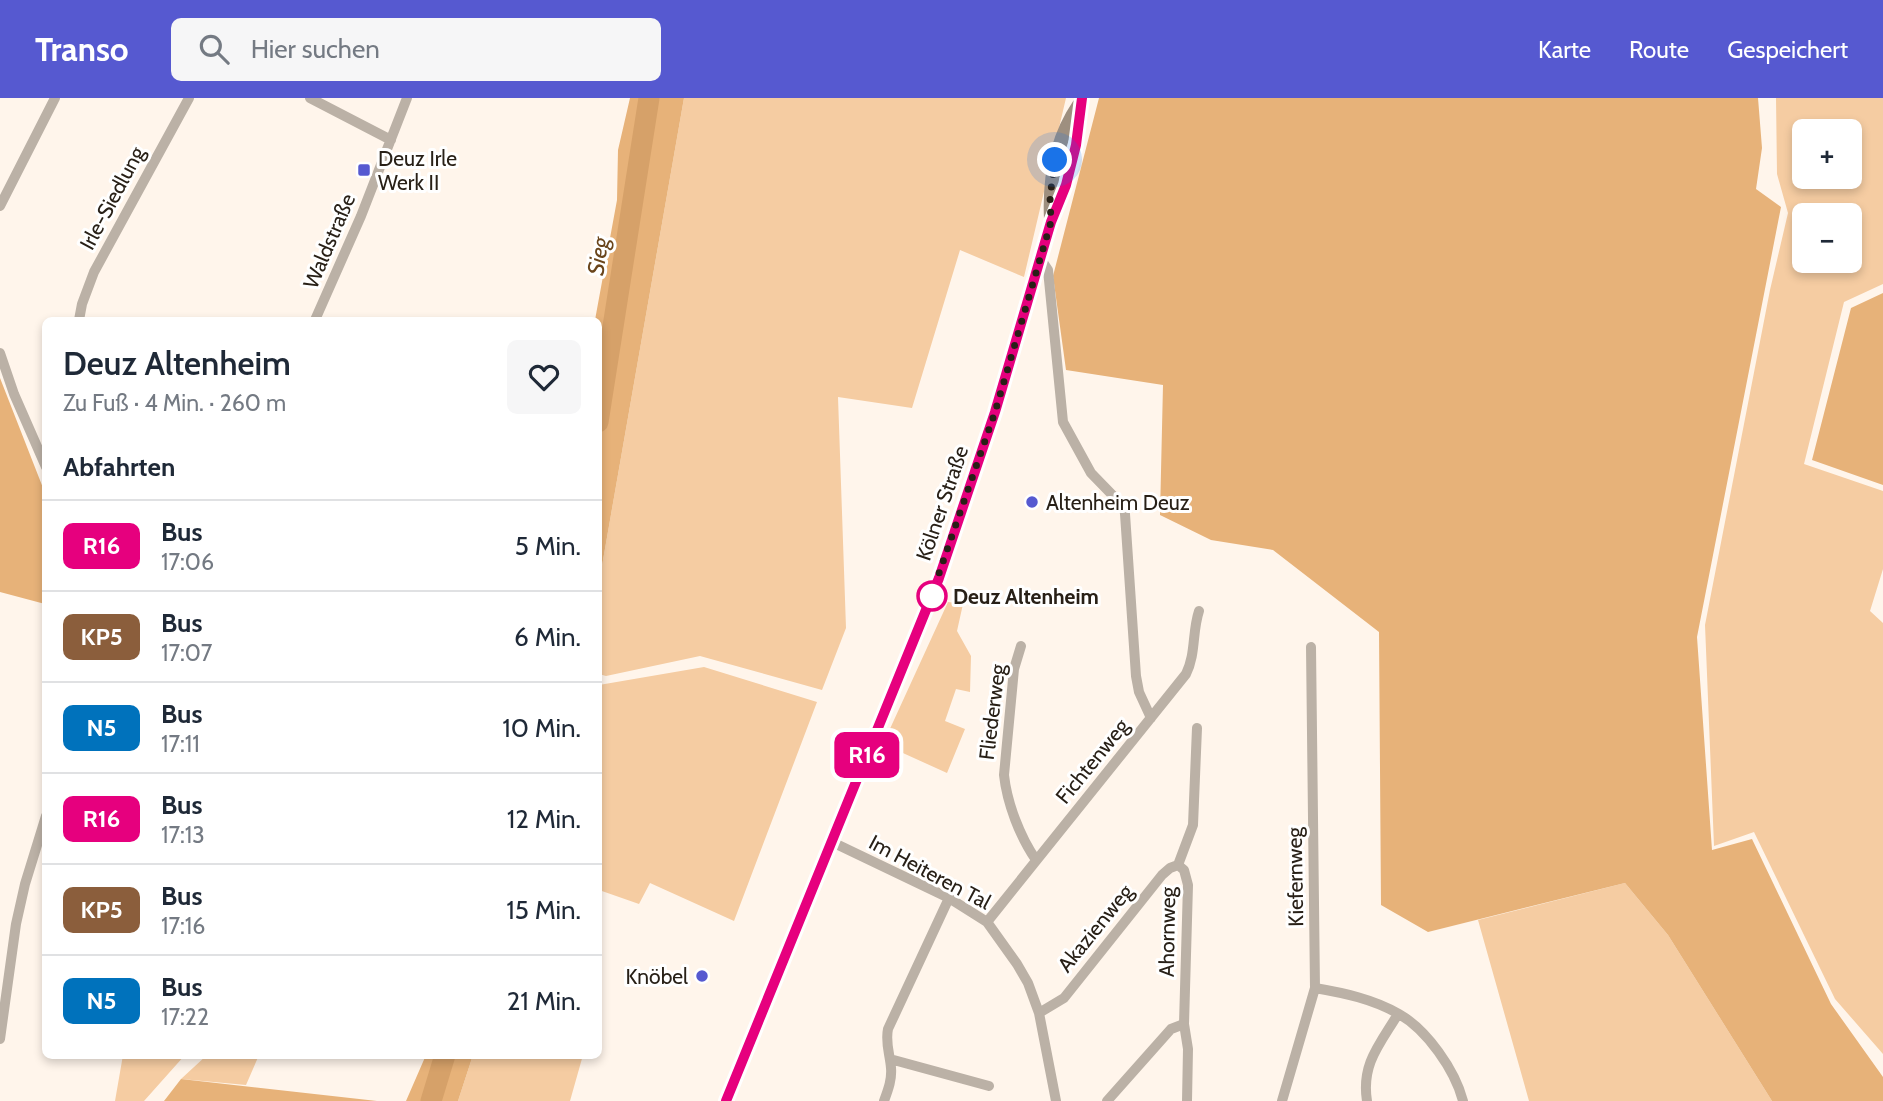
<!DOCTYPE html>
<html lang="de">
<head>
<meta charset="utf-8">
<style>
	:root { --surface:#fff; --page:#f6f6f7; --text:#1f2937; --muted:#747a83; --line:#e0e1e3; --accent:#5659d0 }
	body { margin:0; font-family:Cabin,sans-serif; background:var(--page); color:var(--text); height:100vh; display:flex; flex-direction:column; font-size:26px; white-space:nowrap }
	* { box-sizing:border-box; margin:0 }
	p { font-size:23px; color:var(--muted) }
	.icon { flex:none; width:38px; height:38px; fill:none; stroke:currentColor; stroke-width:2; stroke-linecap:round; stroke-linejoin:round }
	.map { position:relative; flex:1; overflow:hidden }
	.drawer { position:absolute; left:42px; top:219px; width:560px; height:742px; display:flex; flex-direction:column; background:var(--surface); border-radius:10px; box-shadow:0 4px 10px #0003 }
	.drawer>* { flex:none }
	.badge { padding:0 14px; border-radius:10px; font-size:24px; line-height:46px }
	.controls { position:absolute; left:1792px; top:21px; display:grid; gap:14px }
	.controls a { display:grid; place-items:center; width:70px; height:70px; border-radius:10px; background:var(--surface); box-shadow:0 4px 10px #0003; font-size:35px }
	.you { position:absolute; width:35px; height:35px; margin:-18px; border:5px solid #fff; border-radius:50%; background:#1a73e8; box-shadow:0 0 0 10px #1a73e833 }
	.map>.badge { position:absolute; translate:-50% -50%; box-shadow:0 0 0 4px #fff }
	h2 { padding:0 21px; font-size:26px; line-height:63px }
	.round { display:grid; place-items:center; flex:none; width:74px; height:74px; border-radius:10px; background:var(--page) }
	.head { display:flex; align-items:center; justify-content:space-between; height:119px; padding:0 21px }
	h1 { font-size:33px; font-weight:600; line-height:52px }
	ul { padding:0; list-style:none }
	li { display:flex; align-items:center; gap:21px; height:91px; padding:0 21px; border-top:2px solid var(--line) }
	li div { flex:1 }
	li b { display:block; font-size:26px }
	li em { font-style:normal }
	li .badge { min-width:77px; font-weight:700; text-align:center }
	header { display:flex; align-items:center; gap:42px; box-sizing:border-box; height:98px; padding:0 35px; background:var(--accent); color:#fff }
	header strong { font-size:33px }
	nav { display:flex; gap:38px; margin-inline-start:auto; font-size:24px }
	.search { width:490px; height:63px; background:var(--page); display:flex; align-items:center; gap:18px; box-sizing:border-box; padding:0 24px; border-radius:10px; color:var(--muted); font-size:26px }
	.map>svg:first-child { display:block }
	.green { fill:#f5cca2; fill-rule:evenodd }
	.forest { fill:#e7b279 }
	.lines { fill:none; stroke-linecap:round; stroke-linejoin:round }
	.river { stroke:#d6a169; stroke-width:21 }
	.street { stroke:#bbb1a6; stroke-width:10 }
	.secondary { stroke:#9e8f7f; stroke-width:14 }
	.line-casing { stroke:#fff; stroke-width:16 }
	.line { stroke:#e6007e; stroke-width:10 }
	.walk { stroke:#282017; stroke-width:7; stroke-dasharray:0 12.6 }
	.poi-dot { fill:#5659d0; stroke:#fff; stroke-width:2.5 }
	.stop-dot { fill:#fff; stroke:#e6007e; stroke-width:3.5 }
	.labels { text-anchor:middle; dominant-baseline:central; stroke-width:6; stroke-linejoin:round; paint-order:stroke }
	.poi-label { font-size:21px; fill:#282017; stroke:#fff; text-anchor:start }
	.street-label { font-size:21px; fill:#282017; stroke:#fff }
	.stop-label { font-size:21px; font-weight:bold; fill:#282017; stroke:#fff; text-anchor:start }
	.water-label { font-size:23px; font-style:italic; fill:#6a451b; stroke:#fff }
</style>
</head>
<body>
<header>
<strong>Transo</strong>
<div class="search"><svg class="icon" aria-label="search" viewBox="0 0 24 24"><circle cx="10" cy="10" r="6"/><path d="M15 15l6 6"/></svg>Hier suchen</div>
<nav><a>Karte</a><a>Route</a><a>Gespeichert</a></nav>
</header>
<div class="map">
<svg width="1883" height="1003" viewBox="0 0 1883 1003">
	<rect width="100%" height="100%" fill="#fff5eb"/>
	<!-- green -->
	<path class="green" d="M684,0h382l-42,179 -64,-27 -48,158 -74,-11 8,231 -24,62 -122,-34 -94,20 -7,-2v-91z
		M1776,0h107v186l-39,18 -40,162 79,27v78l-13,42 13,12v431l-48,-55 -81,-167 -40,14 -9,-221 65,-335 18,-77 -11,-39zM1804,33h46v46h-46zM1804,117h46v46h-46z
		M948,504l15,2 -6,27 14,25 -1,36 -14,-3 -11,32 20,8 -18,44 -64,-29z
		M704,569l113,35 -83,219 -84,-38 -11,21 -40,-14v-205z
		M1625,785l43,52 104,166h-243l-51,-181z
		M123,957h62l-41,46h-29z
		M207,957h52l-13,30 -65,-6z
		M473,957h110l-13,46h-112z"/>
	<!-- forest -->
	<path class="forest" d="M630,0h54l-85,485 -1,-263h-3l22,-120 1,-50z
		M1099,0h659l4,50 -6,41 25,18 -84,430 15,213 40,-11 79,165 52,73v24h-111l-104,-166 -43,-52 -197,49 -47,-27 -2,-273 -106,-82 -62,-10 -51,-25 3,-130 -97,-15 -13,-94z
		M1883,195v192l-71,-25 39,-152z
		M0,280l45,115v111l-45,-12z
		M426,957h47l-15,46h-52z
		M181,981l196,22h-213z"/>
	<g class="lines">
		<!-- river -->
		<path class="river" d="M598,324l51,-324
			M431,1003l14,-46"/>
		<!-- street -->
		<path class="street" d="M310,0l81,42
			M0,108l55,-108
			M1040,160l8,12 15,152 28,51 33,34 1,7 11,162 3,16 12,26
			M79,222l3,-16 12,-32 95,-174
			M315,222l46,-104 46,-118
			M0,255l14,41 32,73
			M1021,548l-7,23 -10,106c3,28 16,62 32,85
			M832,744l117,56 38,24 30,42 11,19 11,30 17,88
			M987,824l199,-248c10,-20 6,-42 13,-63
			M1315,890c29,5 58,11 84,26 28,16 56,56 64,87
			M1039,915l25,-15 98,-123 8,-7 8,-3
			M0,941l16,-115 9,-40 21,-68
			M890,961l99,27
			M884,1003c4,-11 8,-21 7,-33 -1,-14 -6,-25 -3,-39l61,-131
			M1107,1003l64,-72 13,-5
			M1187,1003l1,-52 -4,-25 4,-139 -4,-15 -6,-5 15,-40 4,-97
			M1282,1003l33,-113 -4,-341
			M1367,1003c-6,-37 13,-57 31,-87"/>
		<!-- secondary -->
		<path class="secondary" d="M1051,121c-2,-41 5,-80 28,-114
			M726,1003l213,-523 56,-166 56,-190 15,-37 10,-40 6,-47"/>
	</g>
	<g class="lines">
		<!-- line casing -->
		<g class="line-casing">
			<path id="line" d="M726,1003l213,-523 56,-166 56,-190 15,-37 10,-40 6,-47"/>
		</g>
		<!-- line -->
		<use href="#line" class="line"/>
		<!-- walk -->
		<path class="walk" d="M932,498l-3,6 66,-190 56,-190 -1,-25 5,-37"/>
	</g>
	<!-- markers -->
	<g class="poi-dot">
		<rect x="357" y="65" width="14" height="14" rx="3.5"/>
		<circle cx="1032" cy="404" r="7"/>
		<circle cx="702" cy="878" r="7"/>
	</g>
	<circle class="stop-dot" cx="932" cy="498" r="14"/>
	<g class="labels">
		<!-- poi labels -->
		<g class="poi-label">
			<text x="378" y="60">Deuz Irle<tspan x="378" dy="24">Werk II</tspan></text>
			<text x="1046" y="404">Altenheim Deuz</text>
			<text x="688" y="878" text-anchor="end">Knöbel</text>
		</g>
		<!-- street labels -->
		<g class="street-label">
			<text transform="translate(112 100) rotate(-62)">Irle-Siedlung</text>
			<text transform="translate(329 143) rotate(-67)">Waldstraße</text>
			<text transform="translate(942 405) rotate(-71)">Kölner Straße</text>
			<text transform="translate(992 614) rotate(-83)">Fliederweg</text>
			<text transform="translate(1092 663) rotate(-51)">Fichtenweg</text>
			<text transform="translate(930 774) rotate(28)">Im Heiteren Tal</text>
			<text transform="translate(1295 779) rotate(-91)">Kiefernweg</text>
			<text transform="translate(1095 830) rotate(-51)">Akazienweg</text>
			<text transform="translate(1167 834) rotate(-89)">Ahornweg</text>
		</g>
		<!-- stop labels -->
		<g class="stop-label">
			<text x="953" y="498">Deuz Altenheim</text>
		</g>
		<!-- water labels -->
		<g class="water-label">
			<text transform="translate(598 158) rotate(-81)">Sieg</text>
		</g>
	</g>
</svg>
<div class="controls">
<a>+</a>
<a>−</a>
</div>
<div class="you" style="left:1055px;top:62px"></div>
<b class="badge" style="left:867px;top:657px;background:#e6007e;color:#fff">R16</b>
<section class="drawer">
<div class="head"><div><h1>Deuz Altenheim</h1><p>Zu Fuß · 4 Min. · 260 m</p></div><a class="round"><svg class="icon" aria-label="heart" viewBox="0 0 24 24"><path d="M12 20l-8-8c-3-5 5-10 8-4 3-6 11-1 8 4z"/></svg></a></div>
<h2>Abfahrten</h2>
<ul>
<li><span class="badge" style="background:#e6007e;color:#fff">R16</span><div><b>Bus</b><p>17:06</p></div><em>5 Min.</em></li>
<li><span class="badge" style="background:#8b5e3c;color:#fff">KP5</span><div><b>Bus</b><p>17:07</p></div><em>6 Min.</em></li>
<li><span class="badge" style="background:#0072bc;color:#fff">N5</span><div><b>Bus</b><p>17:11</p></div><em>10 Min.</em></li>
<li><span class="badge" style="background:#e6007e;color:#fff">R16</span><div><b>Bus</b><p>17:13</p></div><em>12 Min.</em></li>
<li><span class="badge" style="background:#8b5e3c;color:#fff">KP5</span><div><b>Bus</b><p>17:16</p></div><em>15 Min.</em></li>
<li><span class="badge" style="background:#0072bc;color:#fff">N5</span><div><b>Bus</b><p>17:22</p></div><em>21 Min.</em></li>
</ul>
</section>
</div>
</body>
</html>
